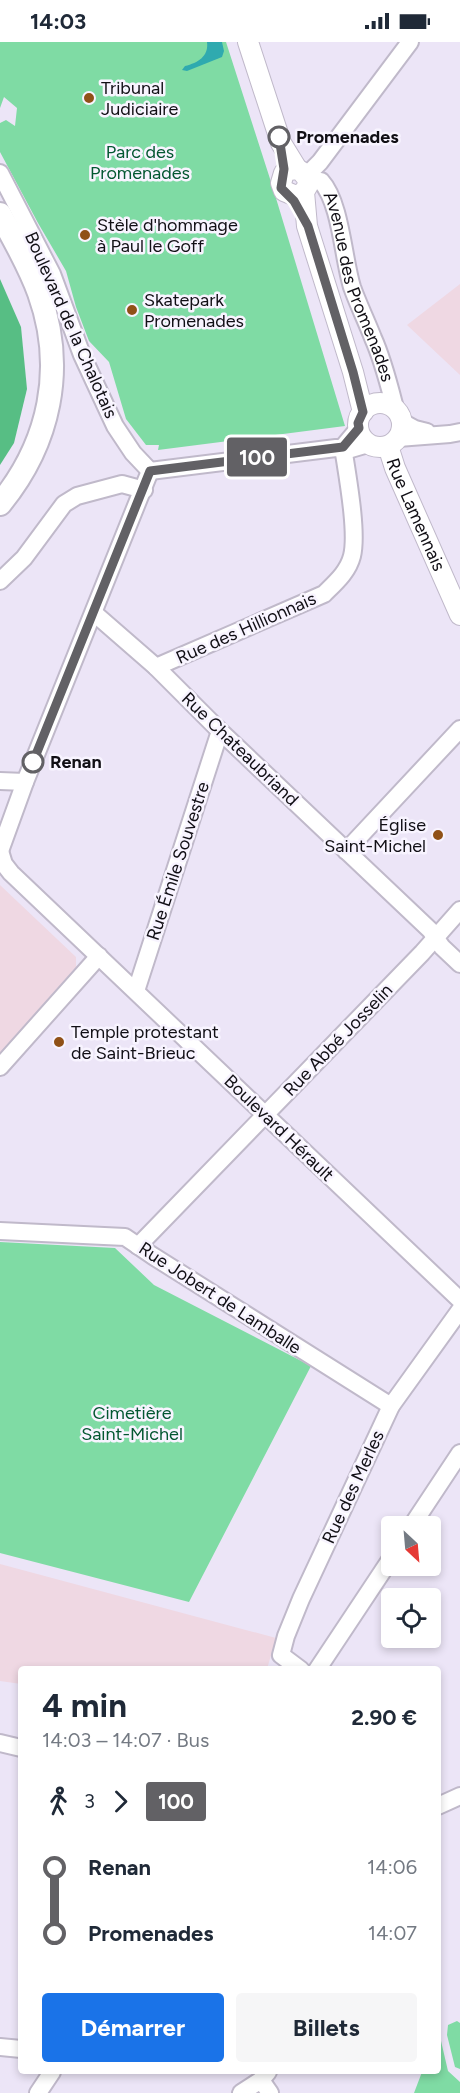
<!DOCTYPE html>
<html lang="fr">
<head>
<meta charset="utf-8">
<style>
	:root { --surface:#fff; --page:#f6f6f7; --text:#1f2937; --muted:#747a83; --accent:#1a73e8 }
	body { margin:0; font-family:Figtree,sans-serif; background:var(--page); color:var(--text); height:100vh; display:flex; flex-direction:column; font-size:22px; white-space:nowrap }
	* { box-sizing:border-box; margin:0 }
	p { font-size:20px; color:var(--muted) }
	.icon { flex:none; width:33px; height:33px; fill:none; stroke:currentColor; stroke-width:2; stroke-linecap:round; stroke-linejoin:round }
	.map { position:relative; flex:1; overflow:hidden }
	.side { position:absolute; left:18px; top:1624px; width:423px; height:408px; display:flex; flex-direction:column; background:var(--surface); border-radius:6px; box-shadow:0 3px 9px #0003 }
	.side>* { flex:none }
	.badge { padding:0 12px; border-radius:4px; font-size:21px; line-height:39px }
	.needle { width:39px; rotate:154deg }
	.tools { position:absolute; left:381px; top:1474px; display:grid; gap:12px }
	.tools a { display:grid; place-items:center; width:60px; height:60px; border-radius:6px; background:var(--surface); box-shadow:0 3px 9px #0003; font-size:30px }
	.map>.badge { position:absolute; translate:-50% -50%; box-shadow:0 0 0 3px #fff }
	.legs { display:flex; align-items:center; gap:9px; height:66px; padding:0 24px; font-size:20px }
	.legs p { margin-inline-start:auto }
	.overview { display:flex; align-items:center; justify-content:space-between; height:102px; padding:0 24px }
	h1 { font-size:33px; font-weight:700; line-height:45px }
	.action { display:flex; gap:12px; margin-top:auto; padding:12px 24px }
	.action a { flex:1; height:69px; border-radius:6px; background:var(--accent); color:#fff; font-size:24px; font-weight:700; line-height:69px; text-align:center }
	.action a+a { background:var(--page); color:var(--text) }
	ul { padding:0 24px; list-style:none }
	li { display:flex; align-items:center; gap:21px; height:66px; font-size:22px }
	li i { display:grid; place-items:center; width:9px; height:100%; margin:0 8px; background:currentColor }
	li i::after { content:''; width:15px; height:15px; margin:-8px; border:4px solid; border-radius:50%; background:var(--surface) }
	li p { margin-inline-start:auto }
	li:first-child i { background:linear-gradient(#0000 50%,currentColor 0) }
	li:last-child i { background:linear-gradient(currentColor 50%,#0000 0) }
	.status { display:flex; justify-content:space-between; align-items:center; height:42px; padding:0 30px; background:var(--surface); direction:ltr }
	.status svg { height:16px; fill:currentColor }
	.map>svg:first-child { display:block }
	.education { fill:#efd8e3 }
	.green { fill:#7fdba4 }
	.forest { fill:#57be84 }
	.water { fill:#2faaaf }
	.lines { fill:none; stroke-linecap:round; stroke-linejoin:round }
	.minor-casing { stroke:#c0b9ca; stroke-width:20 }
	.tertiary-casing { stroke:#c0b9ca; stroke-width:22 }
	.secondary-casing { stroke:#c0b9ca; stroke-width:26 }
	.minor { stroke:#fff; stroke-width:16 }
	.tertiary { stroke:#fff; stroke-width:20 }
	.secondary { stroke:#fff; stroke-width:22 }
	.line-1-casing { stroke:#fff; stroke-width:14 }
	.line-1 { stroke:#626165; stroke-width:9 }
	.poi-dot { fill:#905117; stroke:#f8f4ff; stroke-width:2 }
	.stop-1-dot { fill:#fff; stroke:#626165; stroke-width:3 }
	.labels { text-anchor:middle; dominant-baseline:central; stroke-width:5; stroke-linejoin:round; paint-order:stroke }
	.poi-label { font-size:18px; fill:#110f15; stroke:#f8f4ff; text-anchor:start }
	.stop-label { font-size:18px; font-weight:bold; fill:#110f15; stroke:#f8f4ff; text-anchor:start }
	.park-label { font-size:18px; fill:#035731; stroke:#f8f4ff }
	.street-label { font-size:18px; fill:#110f15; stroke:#f8f4ff }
</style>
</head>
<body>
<div class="status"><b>14:03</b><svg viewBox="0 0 49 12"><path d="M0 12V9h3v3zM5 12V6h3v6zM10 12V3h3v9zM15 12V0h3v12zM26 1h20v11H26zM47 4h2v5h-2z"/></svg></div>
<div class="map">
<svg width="460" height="2051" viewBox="0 0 460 2051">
	<rect width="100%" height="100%" fill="#ece5f7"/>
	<!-- education -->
	<path class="education" d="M460,242v91l-53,-50z
		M0,843l76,72v10l-76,86z
		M0,1522l276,74 -9,31 -246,1v14l-21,-3z"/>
	<!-- green -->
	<path class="green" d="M0,0h226l46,143 73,241 -187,24 1,-5h-13l-20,-26 -17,-57 -20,-21 -13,-34 -10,-36 -28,-48 -38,-71v-29l6,-3 9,6 2,-18 -13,-11 -4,11z
		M0,1200l115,6 39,37 157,81 -122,236 -189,-49z
		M457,1979l3,2v46l-5,-2 -8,-32 1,-10z
		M438,1986l10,43 12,11v11h-46l8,-21h16z"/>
	<!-- forest -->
	<path class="forest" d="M0,237l21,48 6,62 -13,54 -14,22z"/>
	<!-- water -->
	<path class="water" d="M207,0h15l2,9 -2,6 -35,14 -5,-1 3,-4c13,-3 24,-10 22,-24z"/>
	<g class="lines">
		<!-- minor casing -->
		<g class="minor-casing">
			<g id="minor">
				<path d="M0,131l52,101 30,81 33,71 18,27 17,18"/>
				<path d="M306,134l14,-14 90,-120"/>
				<path id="s1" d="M308,139h13c20,22 22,77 31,106 6,17 14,33 21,51 10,22 16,47 22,70"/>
				<path d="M402,380l13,7 12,3"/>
				<path d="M398,396l52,-4 10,-2"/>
				<path d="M343,405l16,-19"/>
				<path d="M150,429l186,-23 15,1 17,-5"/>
				<path d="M0,539l24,-23 40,-54 13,-8 45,-12 22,6"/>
				<path d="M94,571l62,54 64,64 210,199 12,17 18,17"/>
				<path d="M156,625l168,-73c11,-11 24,-22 28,-38 6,-24 -5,-82 -9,-109"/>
				<path d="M0,739l25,1"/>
				<path d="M0,809l4,13 7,9 449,427"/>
				<path d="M0,809l25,-69 125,-311"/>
				<path d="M346,809l114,-122"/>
				<path d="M136,949l84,-260"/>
				<path d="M0,1025l99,-111"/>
				<path d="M0,1189l125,6 28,19 238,150"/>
				<path d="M138,1204l284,-293 38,-43"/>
				<path d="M411,1485l49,-74"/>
				<path d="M301,1628l-20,-15 5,-19 15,-37 90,-193 69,-96"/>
				<path d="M317,1628l75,-113"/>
				<path d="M0,1701l21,5"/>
				<path d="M438,1764l22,-10"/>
				<path d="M0,2005l21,2"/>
				<path d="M261,2038l9,13"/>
				<path d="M38,2051l14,-21"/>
				<path d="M241,2051l20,-13 7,-8"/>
			</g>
		</g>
		<!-- tertiary casing -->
		<g class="tertiary-casing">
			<g id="tertiary">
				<path d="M248,0l33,101 16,26"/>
				<path d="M304,150l-8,4 -12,-5 -3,-8 3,-10 5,-3 8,-1 5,3 5,6 1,7 -4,7 3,34 46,146 10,40"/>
				<circle cx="380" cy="383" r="22"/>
				<path id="s2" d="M388,404l7,22 65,147"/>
			</g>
		</g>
		<!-- secondary casing -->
		<g class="secondary-casing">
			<path id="secondary" d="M0,172c14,26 29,51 39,79 27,75 11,150 -39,211"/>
		</g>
		<!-- minor -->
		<use href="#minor" class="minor"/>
		<!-- tertiary -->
		<use href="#tertiary" class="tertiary"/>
		<!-- secondary -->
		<use href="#secondary" class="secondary"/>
	</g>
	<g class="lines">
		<!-- line-1 casing -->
		<g class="line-1-casing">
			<path id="line-1" d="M33,720l117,-291 193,-24 16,-19 -1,-5 5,-11 -10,-40 -45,-146 -14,-25 -13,-13 3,-19 -5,-32"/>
		</g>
		<!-- line-1 -->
		<use href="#line-1" class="line-1"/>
	</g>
	<!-- markers -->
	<g class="poi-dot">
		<circle cx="89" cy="56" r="6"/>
		<circle cx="85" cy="193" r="6"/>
		<circle cx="132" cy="268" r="6"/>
		<circle cx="438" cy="793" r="6"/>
		<circle cx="59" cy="1000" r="6"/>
	</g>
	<g class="stop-1-dot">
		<circle cx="279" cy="95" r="10"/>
		<circle cx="33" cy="720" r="10"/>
	</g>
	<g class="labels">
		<!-- poi labels -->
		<g class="poi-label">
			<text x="101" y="46">Tribunal<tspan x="101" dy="21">Judiciaire</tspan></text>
			<text x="97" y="183">Stèle d'hommage<tspan x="97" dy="21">à Paul le Goff</tspan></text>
			<text x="144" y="258">Skatepark<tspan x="144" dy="21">Promenades</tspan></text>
			<text x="426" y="783" text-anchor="end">Église<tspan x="426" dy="21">Saint-Michel</tspan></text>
			<text x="71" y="990">Temple protestant<tspan x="71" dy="21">de Saint-Brieuc</tspan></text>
		</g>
		<!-- stop labels -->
		<g class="stop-label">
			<text x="296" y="95">Promenades</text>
			<text x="50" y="720">Renan</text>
		</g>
		<!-- park labels -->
		<g class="park-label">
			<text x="140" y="110">Parc des<tspan x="140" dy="21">Promenades</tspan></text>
			<text x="132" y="1371">Cimetière<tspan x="132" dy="21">Saint-Michel</tspan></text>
		</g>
		<!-- street labels -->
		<g class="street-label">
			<text stroke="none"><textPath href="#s1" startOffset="126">Avenue des Promenades</textPath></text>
			<text transform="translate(71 283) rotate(66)">Boulevard de la Chalotais</text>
			<text stroke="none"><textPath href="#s2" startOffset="74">Rue Lamennais</textPath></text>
			<text transform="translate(246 586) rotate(-24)">Rue des Hillionnais</text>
			<text transform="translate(240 707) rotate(44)">Rue Chateaubriand</text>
			<text transform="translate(178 819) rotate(-72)">Rue Émile Souvestre</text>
			<text transform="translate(338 998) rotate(-46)">Rue Abbé Josselin</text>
			<text transform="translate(279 1086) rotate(44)">Boulevard Hérault</text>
			<text transform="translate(220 1256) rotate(33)">Rue Jobert de Lamballe</text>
			<text transform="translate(353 1445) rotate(-65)">Rue des Merles</text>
		</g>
	</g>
</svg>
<div class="tools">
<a><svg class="needle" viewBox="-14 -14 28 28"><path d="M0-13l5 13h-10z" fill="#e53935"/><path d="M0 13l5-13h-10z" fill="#747a83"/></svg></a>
<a><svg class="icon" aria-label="locate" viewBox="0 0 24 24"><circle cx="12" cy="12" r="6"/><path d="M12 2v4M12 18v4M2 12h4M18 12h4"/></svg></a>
</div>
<b class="badge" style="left:257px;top:415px;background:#626165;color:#fff">100</b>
<section class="side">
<div class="overview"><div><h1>4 min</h1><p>14:03 – 14:07 · Bus</p></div><b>2.90 €</b></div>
<div class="legs"><svg class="icon" aria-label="walk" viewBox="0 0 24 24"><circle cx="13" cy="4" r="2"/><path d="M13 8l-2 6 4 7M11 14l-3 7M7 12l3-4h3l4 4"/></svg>3<svg class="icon" aria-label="forward" viewBox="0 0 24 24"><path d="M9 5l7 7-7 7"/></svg><b class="badge" style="background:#626165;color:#fff">100</b></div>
<ul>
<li><i style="color:#626165"></i><b>Renan</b><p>14:06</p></li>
<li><i style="color:#626165"></i><b>Promenades</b><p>14:07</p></li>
</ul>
<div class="action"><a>Démarrer</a><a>Billets</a></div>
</section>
</div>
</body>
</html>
